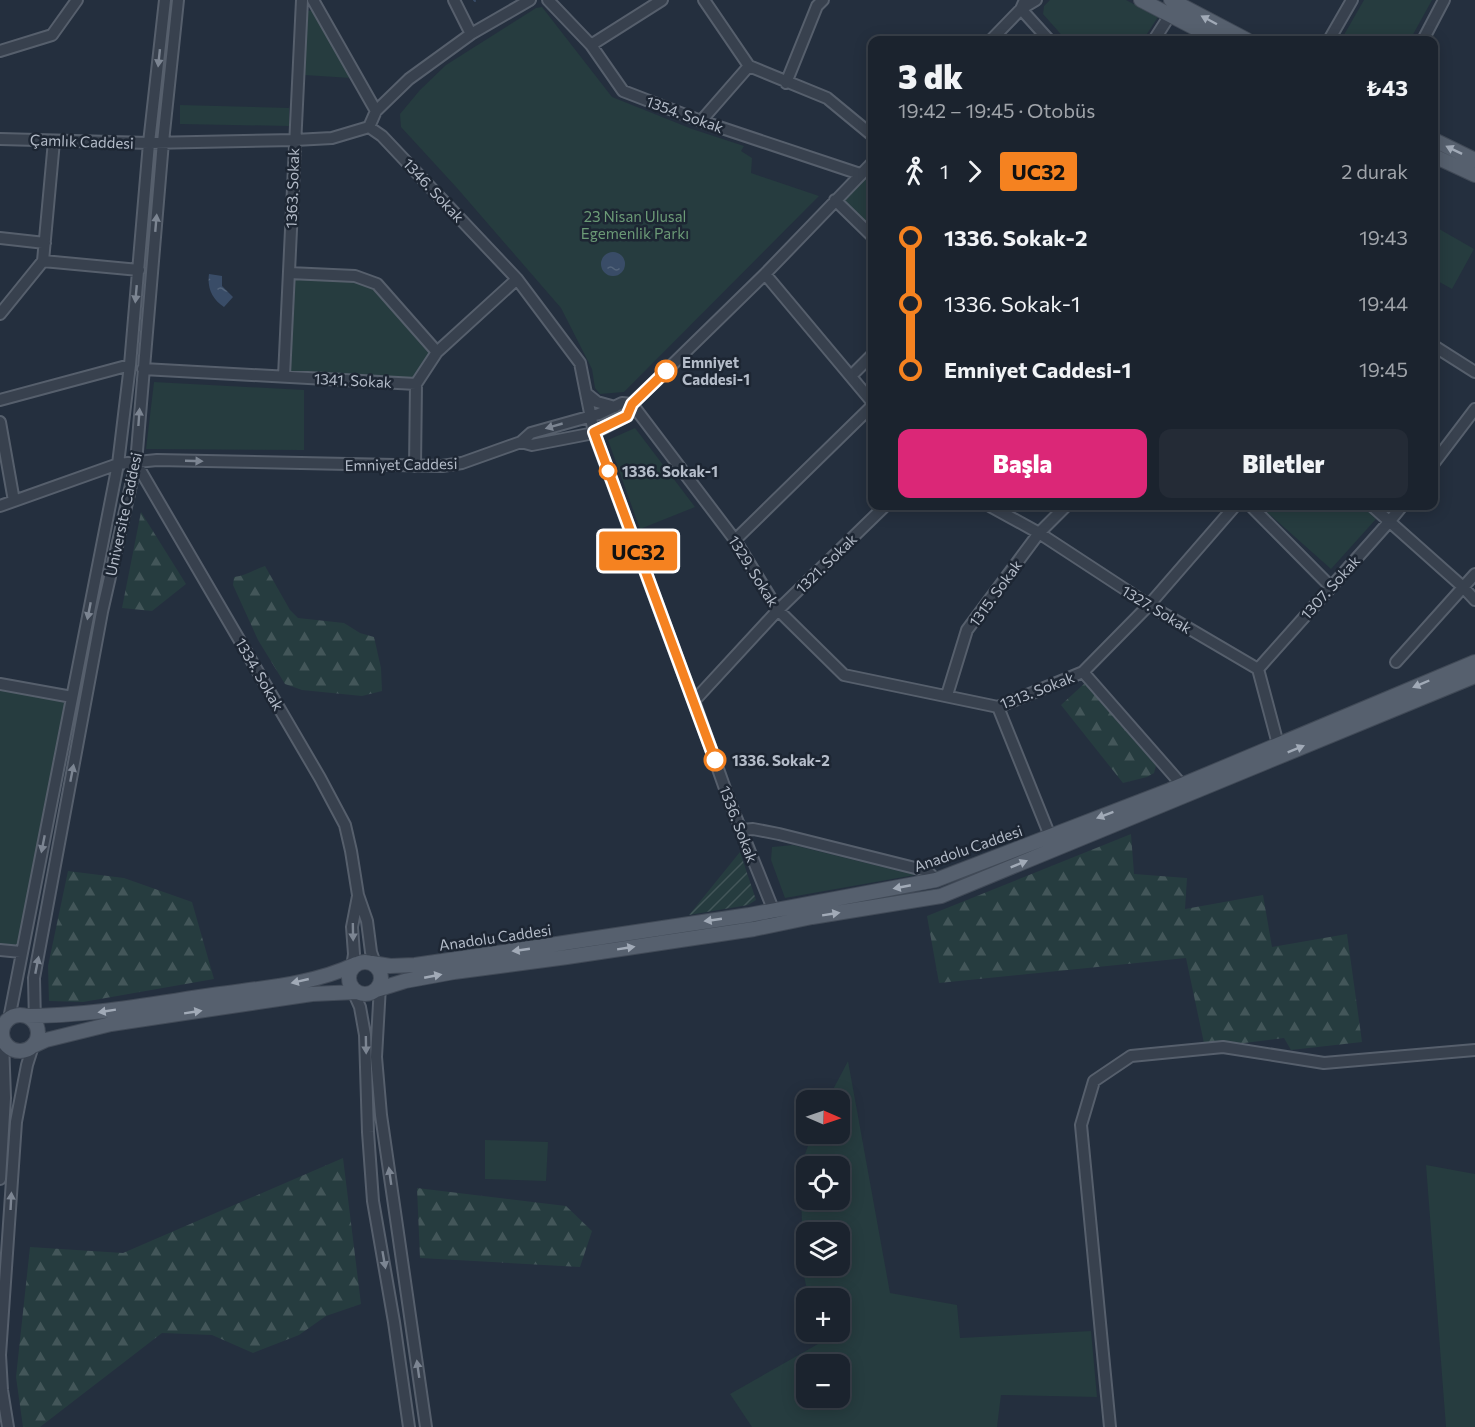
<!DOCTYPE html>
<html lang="tr">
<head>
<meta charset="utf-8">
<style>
	:root { --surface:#1b232e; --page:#242b36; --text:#f1f3f6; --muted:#a0a4aa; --line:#39404a; --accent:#db2777 }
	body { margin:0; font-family:Commissioner,sans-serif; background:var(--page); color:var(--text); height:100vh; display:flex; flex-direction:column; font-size:22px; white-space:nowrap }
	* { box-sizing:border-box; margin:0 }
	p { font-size:20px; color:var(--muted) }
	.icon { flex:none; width:33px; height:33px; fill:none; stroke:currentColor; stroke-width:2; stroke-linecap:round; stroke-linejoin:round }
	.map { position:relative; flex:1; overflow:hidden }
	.details { position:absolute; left:868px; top:36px; width:570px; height:474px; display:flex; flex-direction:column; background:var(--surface); border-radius:12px; box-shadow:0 3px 15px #0003,0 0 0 2px var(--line) }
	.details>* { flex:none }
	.badge { padding:0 12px; border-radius:4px; font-size:21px; line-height:39px }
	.needle { width:39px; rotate:92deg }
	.buttons { position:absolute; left:796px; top:1090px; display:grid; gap:12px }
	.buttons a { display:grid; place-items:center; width:54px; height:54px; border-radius:12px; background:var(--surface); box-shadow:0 3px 15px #0003,0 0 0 2px var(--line); font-size:30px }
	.map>.badge { position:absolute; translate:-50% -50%; box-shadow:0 0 0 3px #fff }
	.legs { display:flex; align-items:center; gap:9px; height:66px; padding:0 30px; font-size:20px }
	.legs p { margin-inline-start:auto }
	.headline { display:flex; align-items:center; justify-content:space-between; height:102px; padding:0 30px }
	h1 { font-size:33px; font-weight:800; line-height:45px }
	.action { display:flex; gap:12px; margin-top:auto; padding:12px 30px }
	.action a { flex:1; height:69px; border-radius:12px; background:var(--accent); color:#fff; font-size:24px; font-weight:800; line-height:69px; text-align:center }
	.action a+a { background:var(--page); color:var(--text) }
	ul { padding:0 30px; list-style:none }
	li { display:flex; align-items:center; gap:21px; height:66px; font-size:22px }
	li i { display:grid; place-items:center; width:9px; height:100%; margin:0 8px; background:currentColor }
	li i::after { content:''; width:15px; height:15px; margin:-8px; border:4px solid; border-radius:50%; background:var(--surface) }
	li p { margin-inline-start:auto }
	li:first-child i { background:linear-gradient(#0000 50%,currentColor 0) }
	li:last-child i { background:linear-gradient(currentColor 50%,#0000 0) }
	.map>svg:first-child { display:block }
	.green { fill:#263c3f; fill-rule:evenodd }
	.forest { fill:url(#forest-firs) }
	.garden { fill:url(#garden-furrows) }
	.water { fill:url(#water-ripples) }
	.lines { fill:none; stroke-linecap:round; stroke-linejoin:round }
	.stream { stroke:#394c67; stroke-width:2 }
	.minor-casing { stroke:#565f6c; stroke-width:14 }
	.major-casing { stroke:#414a57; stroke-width:16 }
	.minor { stroke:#38414e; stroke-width:10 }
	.major { stroke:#56606e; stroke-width:14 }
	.oneway { fill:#a1aab7 }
	.oneway2 { fill:#7c8592 }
	.line-1-casing { stroke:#fff; stroke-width:14 }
	.line-1 { stroke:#f58220; stroke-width:9 }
	.stop-1-dot { fill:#fff; stroke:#f58220; stroke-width:3 }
	.labels { text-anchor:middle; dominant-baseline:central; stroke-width:5; stroke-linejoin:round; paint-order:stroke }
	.street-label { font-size:15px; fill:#b4bcc9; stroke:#1d2633 }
	.park-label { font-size:15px; fill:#6b9a76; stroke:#1d2633 }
	.stop-label { font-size:15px; font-weight:bold; fill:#b4bcc9; stroke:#1d2633; text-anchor:start }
</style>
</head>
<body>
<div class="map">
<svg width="1475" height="1427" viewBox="0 0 1475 1427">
	<defs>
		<pattern id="forest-firs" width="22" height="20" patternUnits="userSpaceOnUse" patternTransform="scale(1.5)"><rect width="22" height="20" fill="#263c3f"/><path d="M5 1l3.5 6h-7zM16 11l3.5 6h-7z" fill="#435659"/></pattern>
		<pattern id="garden-furrows" width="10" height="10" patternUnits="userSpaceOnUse" patternTransform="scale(1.5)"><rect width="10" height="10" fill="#263c3f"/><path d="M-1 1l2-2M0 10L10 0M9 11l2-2" fill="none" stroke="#435659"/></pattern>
		<pattern id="water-ripples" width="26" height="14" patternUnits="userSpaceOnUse" patternTransform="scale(1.5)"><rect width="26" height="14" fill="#394c67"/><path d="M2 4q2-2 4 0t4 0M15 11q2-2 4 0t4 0" fill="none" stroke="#53647b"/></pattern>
	</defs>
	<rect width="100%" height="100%" fill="#242f3e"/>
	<!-- green -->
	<path class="green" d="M1050,0h76l32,17 -15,23h-77l-23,-26 1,-8z
		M1364,0h68l-22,40h-69z
		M542,7l70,90 80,32 52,17 -3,5 11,7 -1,15 68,23 -195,196 -24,2 -5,-6 -3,-19 -31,-61 -104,-120 -56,-61 -1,-13 20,-24 26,-25 90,-57z
		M312,10l3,1 36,67 -47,-3 3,-57 1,-7z
		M180,105l109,3v18l-109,-2z
		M873,168v61l-31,-30z
		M1434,226l40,23 -22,40 -18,-10z
		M294,277l61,4 18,8 58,63 -18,27 -125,-8z
		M154,382l150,8v60l-158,-1z
		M635,428l60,79 -55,22 -32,-89z
		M1260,506h102l14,13 -45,50z
		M0,684l72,13 -51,255 -21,-2z
		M793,845l122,30 -130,23 -14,-38 1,-13z
		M848,1061l42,232 67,12 3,33 131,-7 6,66 -96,-2 -4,32h-245l-22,-33 88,-50 -2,-12h24v-33h-31l-5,-23 -4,-107 12,-35h28v-33h-13zM807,1167h33v33h-33zM807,1233h33v33h-33zM807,1365h33v33h-33z
		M485,1140l63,2 -2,39 -61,-2z
		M1426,1165l49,9v253h-29z"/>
	<!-- forest -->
	<path class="forest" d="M141,512l45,72 -34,27 -30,-3z
		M265,566l25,44 8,8 46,5 16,10 14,4 7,31 1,23 -20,5 -60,-6 -17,-6 -27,-44 -25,-55 1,-8c11,-1 21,-8 31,-11z
		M1085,683l68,77 3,6 -2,7 -7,4 -24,6 -62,-78z
		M1131,834l3,40 53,4 -2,31 78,-14 9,52 75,-13 15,108 -71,8 -7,-12 -79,10 -19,-90 -247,25 -12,-67z
		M68,871l56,7 68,24 22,77 -131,23 -34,-1 -1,-35z
		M343,1158l18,146 -35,12 -27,19 -46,18 -41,-18 -50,-2 -122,94h-17l-7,-50 14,-130 93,6z
		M417,1188l149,18 26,25 -12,36 -160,-9z"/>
	<!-- garden -->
	<path class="garden" d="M740,852l16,48 -8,5 -59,10z"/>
	<!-- water -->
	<path class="water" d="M601 264a12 12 0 1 1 24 0a12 12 0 1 1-24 0Z
		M209,274l13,2v10l11,11 -9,10c-12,-8 -17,-19 -15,-33z"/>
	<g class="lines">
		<!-- stream -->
		<path class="stream" d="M474,0l1,1"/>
		<!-- minor casing -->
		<g class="minor-casing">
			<path id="minor" d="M313,0l63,111
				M454,0l17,34
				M548,0l43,45 32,46 78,30 159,53
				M704,0l45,66 78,32 46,38
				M1021,9l28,31
				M1021,9l15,-9
				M991,40l30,-31 4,-9
				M1154,40l16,-25
				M1329,40l23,-40
				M1423,40l21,-40
				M591,45l71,-45
				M0,51l52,-16 25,-35
				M786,83l31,-77 6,-6
				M701,121l48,-55
				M369,127l7,-16 33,-32 62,-45 59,-34
				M0,139l149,4 146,-3 37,-2 37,-11 13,9 135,143 63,84 14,70 88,238 12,30 35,99 42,104 1,12
				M835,200l38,37
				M0,238l45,5
				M43,261l96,9
				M289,273l66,3 22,8 60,68
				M765,274l108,129
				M0,314l43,-53 11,-120
				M1434,346l41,26
				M143,369l273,15 21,-32 80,-73
				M284,376l18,-376
				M851,376l22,-22
				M587,394l10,8 18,5
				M0,400l130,-35
				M632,404l103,136 43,70 66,65 154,32 85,-35 66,-67 86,-99
				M0,422l14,79
				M521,442l10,-9 68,-19 23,-11 10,1
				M136,463l184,315 25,47 6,26 7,44 9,26 4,31 5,14
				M1434,463l41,-54
				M415,466l1,-82
				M0,506l118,-42 39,-4 285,6 20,-3 59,-21 11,3 62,-12 33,-17 5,-12 133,-130 108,-112
				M990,506l49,27 110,72 109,64 20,75
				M1251,506l79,80
				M1372,506l91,81 12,13
				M735,540l138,-135
				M1396,662l79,-88
				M1258,669l131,-147 13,-16
				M1083,672l99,113
				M0,684l72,13
				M947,695l20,-65 72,-97 27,-27
				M694,701l84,-91 107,-104
				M998,707l52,129
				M741,830l12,-1 26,5 148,37 9,9
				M0,950l21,2
				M352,968l2,-14 -2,-27 6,-31
				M380,986l-4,71 5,58 45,312
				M352,989l8,18 5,28 3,97 5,69 21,121 15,105
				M9,1019l109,-555 12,-99 19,-222 16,-143
				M35,1023l-1,-45 68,-366 34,-149 27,-321 15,-142
				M0,1179l5,-81 -2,-58
				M8,1427l-6,-37 -2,-35 16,-233 11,-57 6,-19
				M1110,1427l-29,-302 13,-44 37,-25 92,-9 101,16 151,-13"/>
		</g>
		<!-- major casing -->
		<g class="major-casing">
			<path id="major" d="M1141,0l77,40
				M1171,0l76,40
				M1434,140l41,20
				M1434,156l41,19
				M349 978a16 16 0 1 1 32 0a16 16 0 1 1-32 0Z
				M372,963l18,3 25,-1 122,-18 212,-32 187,-35 234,-90 305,-128
				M376,990l29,-9 49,-9 113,-15 187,-28 58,-12 129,-21 534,-220
				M2 1033a18 18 0 1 1 36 0a18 18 0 1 1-36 0Z
				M26,1016c63,0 125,-12 187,-21 47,-7 99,-10 143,-31
				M33,1046l13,-6 65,-16 201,-30 44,-2"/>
		</g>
		<!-- minor -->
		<use href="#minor" class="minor"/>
		<!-- major -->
		<use href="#major" class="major"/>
	</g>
	<!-- one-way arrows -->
	<defs><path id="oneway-solid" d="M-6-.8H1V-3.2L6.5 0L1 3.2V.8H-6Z" transform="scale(1.5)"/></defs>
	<g class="oneway">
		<use href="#oneway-solid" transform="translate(1209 20) rotate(-152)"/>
		<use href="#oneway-solid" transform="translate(1454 150) rotate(-154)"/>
		<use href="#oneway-solid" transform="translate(1421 684) rotate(157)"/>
		<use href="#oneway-solid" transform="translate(1296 749) rotate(-22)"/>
		<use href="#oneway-solid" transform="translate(1105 815) rotate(159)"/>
		<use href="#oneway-solid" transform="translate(1019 864) rotate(-22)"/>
		<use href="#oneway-solid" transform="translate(902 887) rotate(169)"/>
		<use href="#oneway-solid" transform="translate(831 914) rotate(-9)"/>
		<use href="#oneway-solid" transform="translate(713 920) rotate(172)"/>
		<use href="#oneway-solid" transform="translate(626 948) rotate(-9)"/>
		<use href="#oneway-solid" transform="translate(521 950) rotate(172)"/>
		<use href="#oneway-solid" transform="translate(433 976) rotate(-11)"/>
		<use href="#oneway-solid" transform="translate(300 981) rotate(167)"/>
		<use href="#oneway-solid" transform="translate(107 1011) rotate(171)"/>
		<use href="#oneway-solid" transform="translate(193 1012) rotate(-9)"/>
	</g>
	<g class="oneway2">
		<use href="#oneway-solid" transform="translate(159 58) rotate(96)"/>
		<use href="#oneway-solid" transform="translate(156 223) rotate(-85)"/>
		<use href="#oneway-solid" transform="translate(136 294) rotate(95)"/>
		<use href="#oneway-solid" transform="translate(139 417) rotate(-86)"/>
		<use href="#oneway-solid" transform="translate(554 426) rotate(164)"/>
		<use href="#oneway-solid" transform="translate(194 461) rotate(2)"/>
		<use href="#oneway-solid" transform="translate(89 611) rotate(101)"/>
		<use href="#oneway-solid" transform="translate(72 773) rotate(-79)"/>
		<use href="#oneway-solid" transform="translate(43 844) rotate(101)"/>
		<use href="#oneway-solid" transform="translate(353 932) rotate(89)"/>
		<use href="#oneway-solid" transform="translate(37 965) rotate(-79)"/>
		<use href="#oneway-solid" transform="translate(366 1045) rotate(89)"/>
		<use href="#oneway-solid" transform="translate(390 1176) rotate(-98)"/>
		<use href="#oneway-solid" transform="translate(11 1201) rotate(-87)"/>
		<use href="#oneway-solid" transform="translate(384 1260) rotate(80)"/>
		<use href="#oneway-solid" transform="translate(418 1369) rotate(-98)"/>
	</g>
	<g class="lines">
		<!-- line-1 casing -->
		<g class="line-1-casing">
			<path id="line-1" d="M666,371l-34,33 -5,12 -33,16 121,328"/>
		</g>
		<!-- line-1 -->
		<use href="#line-1" class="line-1"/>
	</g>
	<!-- markers -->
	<g class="stop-1-dot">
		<circle cx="666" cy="371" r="10"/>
		<circle cx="608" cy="471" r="8"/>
		<circle cx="715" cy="760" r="10"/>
	</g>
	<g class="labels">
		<!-- street labels -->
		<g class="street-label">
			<text transform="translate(685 114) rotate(20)">1354. Sokak</text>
			<text transform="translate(82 141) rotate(2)">Çamlık Caddesi</text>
			<text transform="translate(292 188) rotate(-88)">1363. Sokak</text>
			<text transform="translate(434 190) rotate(47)">1346. Sokak</text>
			<text transform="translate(353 380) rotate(3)">1341. Sokak</text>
			<text transform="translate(401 464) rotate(-1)">Emniyet Caddesi</text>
			<text transform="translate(123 514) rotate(-78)">Universite Caddesi</text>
			<text transform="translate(826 563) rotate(-44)">1321. Sokak</text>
			<text transform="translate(754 571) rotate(58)">1329. Sokak</text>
			<text transform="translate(1330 587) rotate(-48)">1307. Sokak</text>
			<text transform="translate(995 593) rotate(-54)">1315. Sokak</text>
			<text transform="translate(1157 609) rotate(31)">1327. Sokak</text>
			<text transform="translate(260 674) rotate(60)">1334. Sokak</text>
			<text transform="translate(1037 690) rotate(-21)">1313. Sokak</text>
			<text transform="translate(739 824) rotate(69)">1336. Sokak</text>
			<text transform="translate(968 848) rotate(-19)">Anadolu Caddesi</text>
			<text transform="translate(495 937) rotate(-8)">Anadolu Caddesi</text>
		</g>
		<!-- park labels -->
		<g class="park-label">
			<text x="635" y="216">23 Nisan Ulusal<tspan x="635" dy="17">Egemenlik Parkı</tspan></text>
		</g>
		<!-- stop labels -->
		<g class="stop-label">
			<text x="682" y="362">Emniyet<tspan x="682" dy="17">Caddesi-1</tspan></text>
			<text x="622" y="471">1336. Sokak-1</text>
			<text x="732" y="760">1336. Sokak-2</text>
		</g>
	</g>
</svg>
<div class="buttons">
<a><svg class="needle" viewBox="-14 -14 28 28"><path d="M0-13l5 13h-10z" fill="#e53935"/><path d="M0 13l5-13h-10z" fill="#a0a4aa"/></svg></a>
<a><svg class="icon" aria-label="locate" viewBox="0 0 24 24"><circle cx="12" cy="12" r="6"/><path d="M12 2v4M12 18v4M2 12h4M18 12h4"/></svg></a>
<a><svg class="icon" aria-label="layers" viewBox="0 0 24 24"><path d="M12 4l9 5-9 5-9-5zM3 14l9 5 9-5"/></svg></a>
<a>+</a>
<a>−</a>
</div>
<b class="badge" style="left:638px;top:551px;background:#f58220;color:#111">UC32</b>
<section class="details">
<div class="headline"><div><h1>3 dk</h1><p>19:42 – 19:45 · Otobüs</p></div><b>₺43</b></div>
<div class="legs"><svg class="icon" aria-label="walk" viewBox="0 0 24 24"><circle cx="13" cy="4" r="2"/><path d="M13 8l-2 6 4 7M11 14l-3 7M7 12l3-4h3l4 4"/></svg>1<svg class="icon" aria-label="forward" viewBox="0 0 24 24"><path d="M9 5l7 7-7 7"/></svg><b class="badge" style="background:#f58220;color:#111">UC32</b><p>2 durak</p></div>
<ul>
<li><i style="color:#f58220"></i><b>1336. Sokak-2</b><p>19:43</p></li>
<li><i style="color:#f58220"></i><span>1336. Sokak-1</span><p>19:44</p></li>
<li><i style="color:#f58220"></i><b>Emniyet Caddesi-1</b><p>19:45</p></li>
</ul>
<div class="action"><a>Başla</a><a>Biletler</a></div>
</section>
</div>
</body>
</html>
